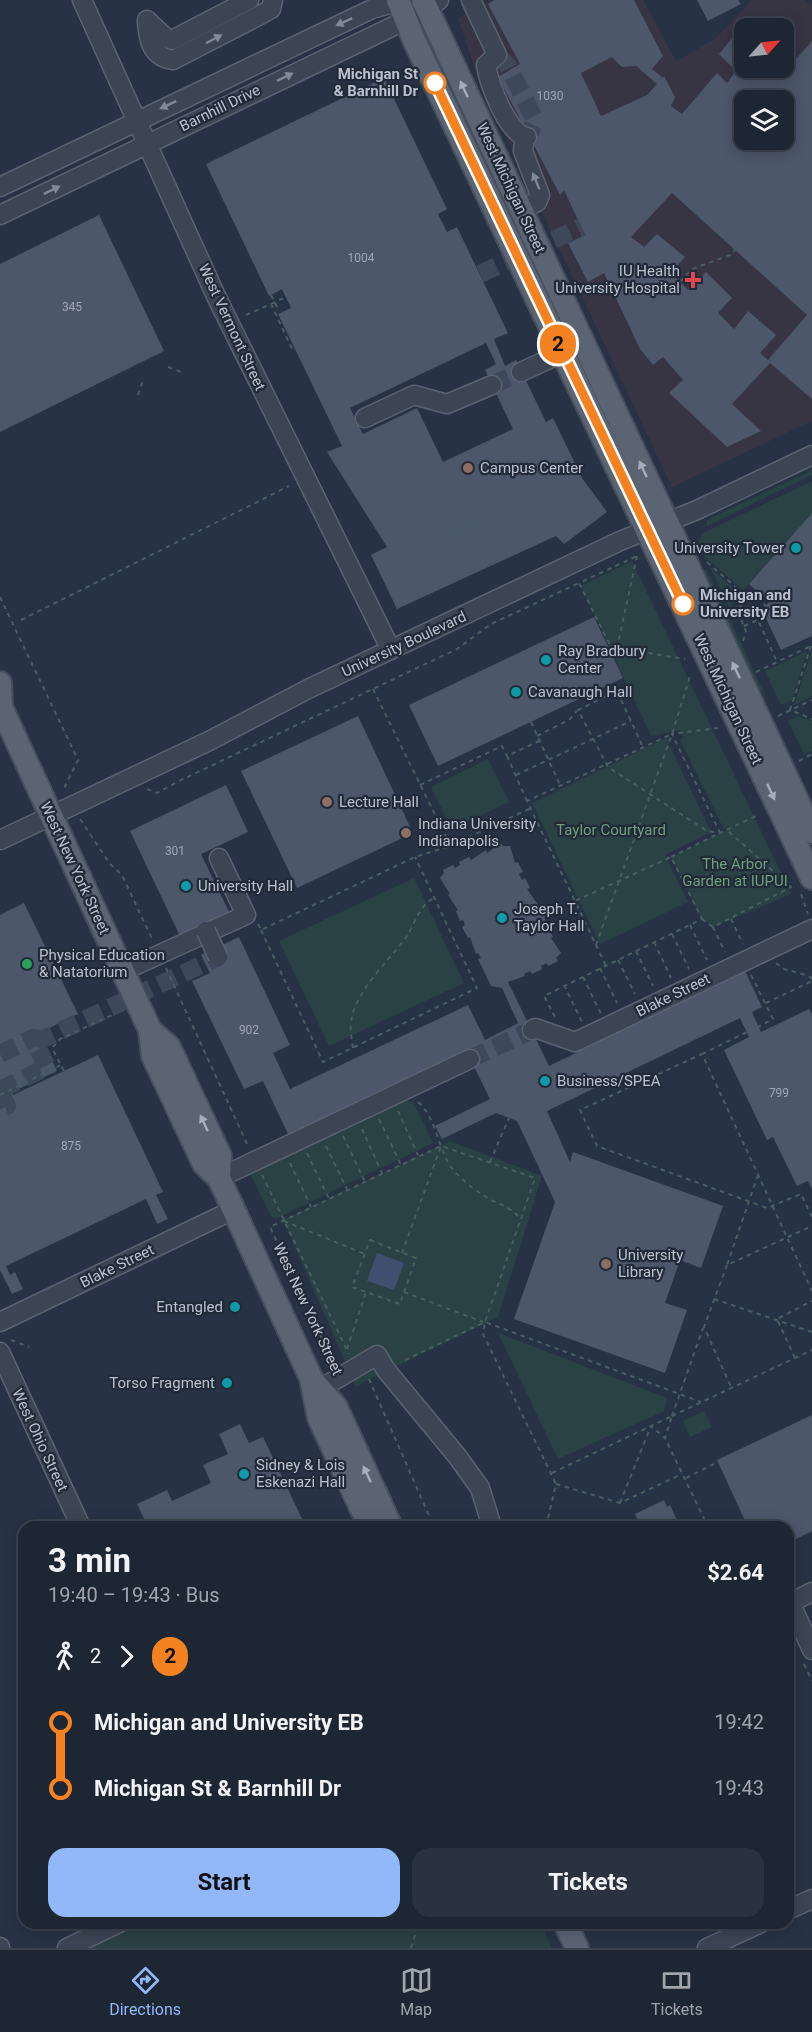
<!DOCTYPE html>
<html lang="en">
<head>
<meta charset="utf-8">
<style>
	:root { --surface:#1d2633; --page:#2a323f; --text:#f1f3f6; --muted:#a0a5ac; --line:#3b434e; --accent:#93b8f9 }
	body { margin:0; font-family:Roboto,sans-serif; background:var(--page); color:var(--text); height:100vh; display:flex; flex-direction:column; font-size:22px; white-space:nowrap }
	* { box-sizing:border-box; margin:0 }
	p { font-size:20px; color:var(--muted) }
	.icon { flex:none; width:33px; height:33px; fill:none; stroke:currentColor; stroke-width:2; stroke-linecap:round; stroke-linejoin:round }
	.map { position:relative; flex:1; overflow:hidden }
	.drawer { position:absolute; left:18px; top:1521px; width:776px; height:408px; display:flex; flex-direction:column; background:var(--surface); border-radius:18px; box-shadow:0 3px 15px #0003,0 0 0 2px var(--line) }
	.drawer>* { flex:none }
	.badge { padding:0 12px; border-radius:20px; font-size:21px; line-height:39px }
	.needle { width:39px; rotate:63deg }
	.buttons { position:absolute; left:734px; top:18px; display:grid; gap:12px }
	.buttons a { display:grid; place-items:center; width:60px; height:60px; border-radius:12px; background:var(--surface); box-shadow:0 3px 15px #0003,0 0 0 2px var(--line); font-size:30px }
	.map>.badge { position:absolute; translate:-50% -50%; box-shadow:0 0 0 3px #fff }
	.legs { display:flex; align-items:center; gap:9px; height:66px; padding:0 30px; font-size:20px }
	.legs p { margin-inline-start:auto }
	.headline { display:flex; align-items:center; justify-content:space-between; height:102px; padding:0 30px }
	h1 { font-size:33px; font-weight:700; line-height:45px }
	.button { display:flex; gap:12px; margin-top:auto; padding:12px 30px }
	.button a { flex:1; height:69px; border-radius:18px; background:var(--accent); color:#111; font-size:24px; font-weight:700; line-height:69px; text-align:center }
	.button a+a { background:var(--page); color:var(--text) }
	ul { padding:0 30px; list-style:none }
	li { display:flex; align-items:center; gap:21px; height:66px; font-size:22px }
	li i { display:grid; place-items:center; width:9px; height:100%; margin:0 8px; background:currentColor }
	li i::after { content:''; width:15px; height:15px; margin:-8px; border:4px solid; border-radius:50%; background:var(--surface) }
	li p { margin-inline-start:auto }
	li:first-child i { background:linear-gradient(#0000 50%,currentColor 0) }
	li:last-child i { background:linear-gradient(currentColor 50%,#0000 0) }
	.tab-bar { display:flex; justify-content:space-around; align-items:center; height:84px; border-top:2px solid var(--line); background:var(--surface); font-size:16px; color:var(--muted) }
	.tab-bar a { display:grid; justify-items:center; gap:3px }
	.tab-bar .on { color:var(--accent) }
	.map>svg:first-child { display:block }
	.medical { fill:#373444; fill-rule:evenodd }
	.green { fill:#2a4145 }
	.water { fill:#3e506d }
	.building { fill:#4c576a; fill-rule:evenodd }
	.lines { fill:none; stroke-linecap:round; stroke-linejoin:round }
	.minor-tunnel { stroke:#3d4859; stroke-width:18; stroke-dasharray:18 9; stroke-linecap:butt }
	.minor-casing { stroke:#5b6371; stroke-width:21 }
	.major-casing { stroke:#464e5d; stroke-width:26 }
	.path { stroke:#485e61; stroke-width:2; stroke-dasharray:4.5 4.5; stroke-linecap:butt }
	.minor { stroke:#3c4554; stroke-width:18 }
	.major { stroke:#5a6473; stroke-width:22 }
	.minor-bridge-casing { stroke:#5b6371; stroke-width:21; stroke-linecap:butt }
	.minor-bridge { stroke:#3c4554; stroke-width:18 }
	.oneway { fill:#818997 }
	.oneway2 { fill:#a7aebb }
	.line-1-casing { stroke:#fff; stroke-width:14 }
	.line-1 { stroke:#f58220; stroke-width:9 }
	.stop-1-dot { fill:#fff; stroke:#f58220; stroke-width:3 }
	.health-dot { fill:#e0444e; stroke:#202a39; stroke-width:2 }
	.education-dot { fill:#8d6e63; stroke:#202a39; stroke-width:2 }
	.culture-dot { fill:#0f9aa8; stroke:#202a39; stroke-width:2 }
	.leisure-dot { fill:#2e9e5b; stroke:#202a39; stroke-width:2 }
	.labels { text-anchor:middle; dominant-baseline:central; stroke-width:4.5; stroke-linejoin:round; paint-order:stroke }
	.number-label { font-size:12px; fill:#9ea6b4 }
	.stop-label { font-size:15px; font-weight:bold; fill:#bac1cd; stroke:#202a39; text-anchor:end }
	.street-label { font-size:15px; fill:#bac1cd; stroke:#202a39 }
	.poi-label { font-size:15px; fill:#bac1cd; stroke:#202a39; text-anchor:start }
	.park-label { font-size:15px; fill:#719e7c; stroke:#202a39 }
</style>
</head>
<body>
<div class="map">
<svg width="812" height="1948" viewBox="0 0 812 1948">
	<rect width="100%" height="100%" fill="#273344"/>
	<!-- medical -->
	<path class="medical" d="M490,0h153l33,61 39,-22 37,-39h53l7,6v415l-140,66 -196,-414 -18,-55zM744,28h39v40h-39zM744,100h39v40h-39z"/>
	<!-- green -->
	<path class="green" d="M812,470v5l-105,51v-6z
		M812,481v32l-69,77 -38,-33 -7,-13 5,-11z
		M632,561l159,333 -78,33 -11,-8 -31,-62 56,-27 -4,-2 -43,-88 3,-3 -3,-7 -29,6 -70,-150z
		M710,567l30,27 -10,14 11,25z
		M706,569l61,130 -13,-17 -54,-110z
		M812,650v46l-18,9z
		M807,651l-15,49 -11,5 -16,-34z
		M799,716l13,5v30l-8,3 -16,-33z
		M666,738l45,94 -46,23 23,47 -88,42 -68,-141z
		M488,759l21,43 -57,27 -21,-42z
		M414,878l50,105 -135,63 -50,-105z
		M404,1098l10,5 19,40 -156,75 -6,-1 -21,-44z
		M450,1141l92,35 -44,141 -142,69 -73,-166z
		M498,1333l169,65 -3,13 -106,48z
		M704,1411l8,16 -22,10 -7,-16z
		M139,1923h401l12,25h-467z"/>
	<!-- water -->
	<path class="water" d="M377,1253l27,10 -10,27 -27,-9z"/>
	<!-- building -->
	<path class="building" d="M494,0h140l29,56 -11,13 11,9 1,-2 11,21 -4,9 11,8 35,-41 10,10 9,-12 -17,-17 24,-29 4,3h-3v40h39v-7l7,5 22,-25v358l-42,-36 -38,41 29,27 -34,16 -58,-54 14,-13 -20,-23 -10,8 -13,-16 -36,-76 -16,9 -20,-39 17,-8 -21,-45 -4,5 -62,-118 22,-13 -32,-60zM612,57l10,10 14,-1 21,18 -10,11 -46,21 -20,-43zM744,100h39v40h-39zM672,193l135,122 -39,45 -8,-7 16,-18 -28,-24 -14,18 -16,-16 14,-15 -26,-26 -18,18 -17,-17 14,-16 -28,-23 -13,13 -13,-10z
		M697,0h41l3,4 -33,17z
		M384,78l63,131 -9,5 9,18 10,-5 51,106 -14,6 11,27 11,-6 30,62 7,-4 29,60 25,34 -43,32 -8,-8 -159,73 -26,-54 16,-8 -60,-95 15,-6 -64,-132 13,-6 -9,-19 -13,7 -63,-132zM486,343l10,21 -11,6 28,59 -70,33 -26,-54 -54,26 -13,-26z
		M99,215l65,136 -164,81v-168z
		M812,513v123l-31,14 -19,-40 7,-8 -20,-18z
		M594,617l29,61 -185,88 -29,-61z
		M358,716l55,117 -116,55 -56,-117z
		M226,785l22,47 -47,22 31,64 -26,13 -27,3 -49,-103z
		M501,843l2,3h7l5,17 3,-1 5,10 -4,2 3,6 3,-2 5,10 -3,1 11,16 -2,1 2,6 3,-2 5,11 -3,1 3,6 2,-1 5,10 -2,1 10,15 -5,5 2,3 -10,5 -1,-3 -6,3 1,3 -10,5 -2,-3 -6,3 1,2 -17,6 41,84 196,-95 17,36 -10,5 9,20 48,-23 3,5v175l-4,-8 -11,5 -24,-49 -6,3 -43,-90 25,-13 -9,-19 -193,93 23,51 3,-10 150,54 -22,62 -21,-8 -8,23 -7,20 22,7 -22,63 -151,-54 41,-117 -38,-81 -21,-8 -54,26 -7,-13 55,-27 -24,-49 -178,84 -25,-53 -19,8 -52,-108 18,-8 -9,-18 38,-18 51,108 -17,8 17,36 178,-84 17,35 33,-17 -16,-35 -11,-2 -13,-27 3,-1 -3,-5 -2,1 -6,-17 -2,1 -6,-11 3,-2 -2,-5 -3,1 -4,-10 2,-1 -10,-15 2,-1 -10,-16 4,-5 -1,-3 10,-5 2,3 5,-3 -1,-3 10,-5 2,3 15,-10 1,3z
		M24,903l54,111 -39,19 18,38 -45,21 1,3 85,-40 65,137 -7,3 12,24 -11,5 -11,-25 -140,67 4,9 5,-3 8,17 -11,5 -12,-24v-355z
		M812,1415v116l-24,12v-16h-40l-31,-67z
		M240,1424l9,19 14,-6 43,90h-158l-11,-23 30,-14 5,11 39,-18 -8,-18 25,-11 -9,-20z
		M664,1500l3,7 3,-2 10,22h-56l14,-6 -3,-7z"/>
	<g class="lines">
		<!-- minor-tunnel -->
		<path class="minor-tunnel" d="M497,55l11,11 26,52v6l-10,20
			M480,274l101,-47
			M492,385l29,-13
			M0,1054l33,-16 9,1
			M470,1059l62,-29
			M0,1090l47,-23 -12,-24 183,-86
			M0,1092l7,14 -7,3"/>
		<!-- minor casing -->
		<g class="minor-casing">
			<path id="minor" d="M82,0l134,296 175,354
				M471,0l26,55 -11,10c3,18 21,69 41,72
				M147,20c1,19 4,37 26,40l91,-47 7,-4 2,-9
				M147,20l19,18 6,2 77,-40
				M0,187l372,-178 32,-9
				M521,210l16,-8 3,-7 -17,-44 1,-7
				M0,215l427,-205 12,-10
				M521,372l41,-19
				M365,418l49,-23 33,9 45,-19
				M0,840l209,-99 99,-52 312,-148 77,-31 115,-55
				M123,971l123,-56 -27,-57
				M532,1030l3,-2 40,14 237,-113
				M219,1178l251,-119
				M0,1322l233,-112
				M0,1352l81,175
				M320,1389l57,-34 9,15 71,86 23,32 12,39
				M790,1602l22,48
				M788,1604l24,-12
				M788,1910l24,-11
				M0,1947v1
				M67,1948l52,-25
				M707,1948l54,-25"/>
		</g>
		<!-- major casing -->
		<g class="major-casing">
			<path id="major" d="M398,0l17,42 397,836
				M423,0l389,832
				M0,683l1,24 149,323 3,26 51,108 15,14 92,200 8,40 51,109
				M150,1030l19,17 51,109 -1,22
				M312,1380l24,27 55,120
				M565,1923l12,25"/>
		</g>
		<!-- path -->
		<path class="path" d="M680,282l12,-13 38,-14 5,-5
			M271,295l7,14
			M271,304l15,-7
			M246,315l25,-11 22,47
			M168,367l16,6
			M138,395l5,-15
			M540,460l11,23
			M530,465l11,23 -6,4
			M439,509l27,-13
			M516,529l16,-8
			M453,535l28,-14
			M637,556l-20,92 68,11
			M707,562l41,36
			M0,597l78,163 -13,26 1,3
			M21,620l268,-134
			M744,626l14,-6 19,42
			M743,641l3,-10 -9,-21 15,-17 14,13
			M811,646l-21,64 22,9
			M617,648l-7,-3 -31,-62 58,-27
			M756,672l55,-26
			M373,689l77,156
			M778,716l34,-16
			M531,722l29,63
			M537,736l32,-16 8,-9
			M642,745l-25,-54 -39,19 30,57 99,64 13,2 38,-18
			M799,761l13,-7
			M516,775l115,-54
			M420,785l82,-39 5,10
			M147,789l10,4 22,-12 278,-132 34,-25 88,-41
			M527,801l-20,-45 32,-15
			M80,819l30,45 12,11 30,64
			M671,857l49,-24 -48,-99 46,-6
			M801,894l7,20
			M544,916l31,-15 -48,-100 145,-67 19,-61
			M702,919l11,8 78,-40 -64,-57
			M731,919l12,25
			M258,924l3,6 154,-73 35,-11 81,-38
			M690,925l17,35
			M713,927l12,25
			M261,930l62,132 154,-74 -62,-131
			M672,934l17,35
			M654,942l17,36
			M596,945l76,-211
			M636,951l17,35
			M618,960l17,34
			M776,963l8,6 25,7 3,3
			M166,968l82,178
			M600,968l17,35
			M751,975l22,44 -15,8
			M583,977l18,37
			M564,985l18,37
			M766,1003l46,-22
			M555,1017l-11,-21 158,-77 -31,-62 -96,44 31,65
			M353,1048c-1,-8 -3,-16 -2,-24 1,-29 37,-63 54,-85 10,-14 13,-33 29,-41
			M702,1054l45,-22
			M64,1071l-12,-23 8,-9 52,-24
			M0,1095l61,-30
			M418,1102c19,16 20,50 36,69 9,10 21,19 32,26 13,8 26,10 34,22
			M398,1111l20,44
			M379,1119l22,46
			M362,1129l20,44
			M343,1136l22,46
			M326,1146l21,43
			M307,1153l22,46
			M490,1162l19,-44
			M290,1163l21,44
			M262,1175l87,179
			M758,1175l-31,90 85,-39
			M812,1217l-11,-23 -34,14 -170,-62 -17,-36 122,-56 110,237
			M284,1221l81,33
			M370,1240l46,18 -16,46 -48,-17z
			M402,1253l39,-107
			M727,1265l-23,62 27,60
			M404,1292l79,30
			M714,1299l98,33
			M11,1340l18,7
			M347,1349l19,-57
			M795,1358l-18,-39 35,-18
			M333,1363l-63,-136 171,-81 94,32 -50,144 -84,40
			M369,1379l65,148
			M672,1416l140,-66
			M672,1416l31,-88
			M552,1473l120,-57 -7,22 43,89
			M686,1478l32,-16
			M556,1484l64,19 62,-29
			M620,1503l31,-77 14,12
			M546,1527l10,-43 -73,-150 2,-12 216,80
			M804,1664l8,17
			M135,1930l14,-7
			M411,1948l8,-25"/>
		<!-- minor -->
		<use href="#minor" class="minor"/>
		<!-- major -->
		<use href="#major" class="major"/>
		<!-- minor-bridge casing -->
		<g class="minor-bridge-casing">
			<path id="minor-bridge" d="M206,931l12,26"/>
		</g>
		<!-- minor-bridge -->
		<use href="#minor-bridge" class="minor-bridge"/>
	</g>
	<!-- one-way arrows -->
	<defs><path id="oneway-solid" d="M-6-.8H1V-3.2L6.5 0L1 3.2V.8H-6Z" transform="scale(1.5)"/></defs>
	<g class="oneway">
		<use href="#oneway-solid" transform="translate(344 22) rotate(155)"/>
		<use href="#oneway-solid" transform="translate(214 39) rotate(-28)"/>
		<use href="#oneway-solid" transform="translate(285 77) rotate(-26)"/>
		<use href="#oneway-solid" transform="translate(168 105) rotate(155)"/>
		<use href="#oneway-solid" transform="translate(536 181) rotate(-112)"/>
		<use href="#oneway-solid" transform="translate(52 190) rotate(-26)"/>
	</g>
	<g class="oneway2">
		<use href="#oneway-solid" transform="translate(464 89) rotate(-115)"/>
		<use href="#oneway-solid" transform="translate(643 469) rotate(-115)"/>
		<use href="#oneway-solid" transform="translate(736 670) rotate(-115)"/>
		<use href="#oneway-solid" transform="translate(771 792) rotate(65)"/>
		<use href="#oneway-solid" transform="translate(204 1123) rotate(-115)"/>
		<use href="#oneway-solid" transform="translate(367 1474) rotate(-115)"/>
	</g>
	<g class="lines">
		<!-- line-1 casing -->
		<g class="line-1-casing">
			<path id="line-1" d="M435,83l248,521"/>
		</g>
		<!-- line-1 -->
		<use href="#line-1" class="line-1"/>
	</g>
	<!-- markers -->
	<g class="stop-1-dot">
		<circle cx="435" cy="83" r="10"/>
		<circle cx="683" cy="604" r="10"/>
	</g>
	<path class="health-dot" d="M690 271h6v6h6v6h-6v6h-6v-6h-6v-6h6z"/>
	<g class="education-dot">
		<circle cx="468" cy="468" r="6"/>
		<circle cx="327" cy="802" r="6"/>
		<circle cx="406" cy="833" r="6"/>
		<circle cx="606" cy="1264" r="6"/>
	</g>
	<g class="culture-dot">
		<circle cx="796" cy="548" r="6"/>
		<circle cx="546" cy="660" r="6"/>
		<circle cx="516" cy="692" r="6"/>
		<circle cx="186" cy="886" r="6"/>
		<circle cx="502" cy="918" r="6"/>
		<circle cx="545" cy="1081" r="6"/>
		<circle cx="235" cy="1307" r="6"/>
		<circle cx="227" cy="1383" r="6"/>
		<circle cx="244" cy="1474" r="6"/>
	</g>
	<circle class="leisure-dot" cx="27" cy="964" r="6"/>
	<g class="labels">
		<!-- number labels -->
		<g class="number-label">
			<text x="550" y="96">1030</text>
			<text x="361" y="258">1004</text>
			<text x="72" y="307">345</text>
			<text x="175" y="851">301</text>
			<text x="249" y="1030">902</text>
			<text x="779" y="1093">799</text>
			<text x="71" y="1146">875</text>
		</g>
		<!-- stop labels -->
		<g class="stop-label">
			<text x="418" y="74">Michigan St<tspan x="418" dy="17">&amp; Barnhill Dr</tspan></text>
			<text x="700" y="595" text-anchor="start">Michigan and<tspan x="700" dy="17">University EB</tspan></text>
		</g>
		<!-- street labels -->
		<g class="street-label">
			<text transform="translate(220 108) rotate(-26)">Barnhill Drive</text>
			<text transform="translate(511 188) rotate(65)">West Michigan Street</text>
			<text transform="translate(232 327) rotate(65)">West Vermont Street</text>
			<text transform="translate(404 644) rotate(-25)">University Boulevard</text>
			<text transform="translate(728 699) rotate(65)">West Michigan Street</text>
			<text transform="translate(75 868) rotate(65)">West New York Street</text>
			<text transform="translate(673 995) rotate(-26)">Blake Street</text>
			<text transform="translate(117 1266) rotate(-26)">Blake Street</text>
			<text transform="translate(308 1309) rotate(65)">West New York Street</text>
			<text transform="translate(40 1440) rotate(65)">West Ohio Street</text>
		</g>
		<!-- poi labels -->
		<g class="poi-label">
			<text x="680" y="271" text-anchor="end">IU Health<tspan x="680" dy="17">University Hospital</tspan></text>
			<text x="480" y="468">Campus Center</text>
			<text x="784" y="548" text-anchor="end">University Tower</text>
			<text x="558" y="651">Ray Bradbury<tspan x="558" dy="17">Center</tspan></text>
			<text x="528" y="692">Cavanaugh Hall</text>
			<text x="339" y="802">Lecture Hall</text>
			<text x="418" y="824">Indiana University<tspan x="418" dy="17">Indianapolis</tspan></text>
			<text x="198" y="886">University Hall</text>
			<text x="514" y="909">Joseph T.<tspan x="514" dy="17">Taylor Hall</tspan></text>
			<text x="39" y="955">Physical Education<tspan x="39" dy="17">&amp; Natatorium</tspan></text>
			<text x="557" y="1081">Business/SPEA</text>
			<text x="618" y="1255">University<tspan x="618" dy="17">Library</tspan></text>
			<text x="223" y="1307" text-anchor="end">Entangled</text>
			<text x="215" y="1383" text-anchor="end">Torso Fragment</text>
			<text x="256" y="1465">Sidney &amp; Lois<tspan x="256" dy="17">Eskenazi Hall</tspan></text>
		</g>
		<!-- park labels -->
		<g class="park-label">
			<text x="611" y="830">Taylor Courtyard</text>
			<text x="735" y="864">The Arbor<tspan x="735" dy="17">Garden at IUPUI</tspan></text>
		</g>
	</g>
</svg>
<div class="buttons">
<a><svg class="needle" viewBox="-14 -14 28 28"><path d="M0-13l5 13h-10z" fill="#e53935"/><path d="M0 13l5-13h-10z" fill="#a0a5ac"/></svg></a>
<a><svg class="icon" aria-label="layers" viewBox="0 0 24 24"><path d="M12 4l9 5-9 5-9-5zM3 14l9 5 9-5"/></svg></a>
</div>
<b class="badge" style="left:558px;top:344px;background:#f58220;color:#111">2</b>
<section class="drawer">
<div class="headline"><div><h1>3 min</h1><p>19:40 – 19:43 · Bus</p></div><b>$2.64</b></div>
<div class="legs"><svg class="icon" aria-label="walk" viewBox="0 0 24 24"><circle cx="13" cy="4" r="2"/><path d="M13 8l-2 6 4 7M11 14l-3 7M7 12l3-4h3l4 4"/></svg>2<svg class="icon" aria-label="forward" viewBox="0 0 24 24"><path d="M9 5l7 7-7 7"/></svg><b class="badge" style="background:#f58220;color:#111">2</b></div>
<ul>
<li><i style="color:#f58220"></i><b>Michigan and University EB</b><p>19:42</p></li>
<li><i style="color:#f58220"></i><b>Michigan St &amp; Barnhill Dr</b><p>19:43</p></li>
</ul>
<div class="button"><a>Start</a><a>Tickets</a></div>
</section>
</div>
<nav class="tab-bar">
<a class="on"><svg class="icon" aria-label="directions" viewBox="0 0 24 24"><path d="M12 3l9 9-9 9-9-9zM9 14v-3h6M13 9l2 2-2 2"/></svg>Directions</a>
<a><svg class="icon" aria-label="map" viewBox="0 0 24 24"><path d="M3 6l6-2 6 2 6-2v14l-6 2-6-2-6 2zM9 4v14M15 6v14"/></svg>Map</a>
<a><svg class="icon" aria-label="tickets" viewBox="0 0 24 24"><path d="M3 7h18v10H3zM15 7v10"/></svg>Tickets</a>
</nav>
</body>
</html>
